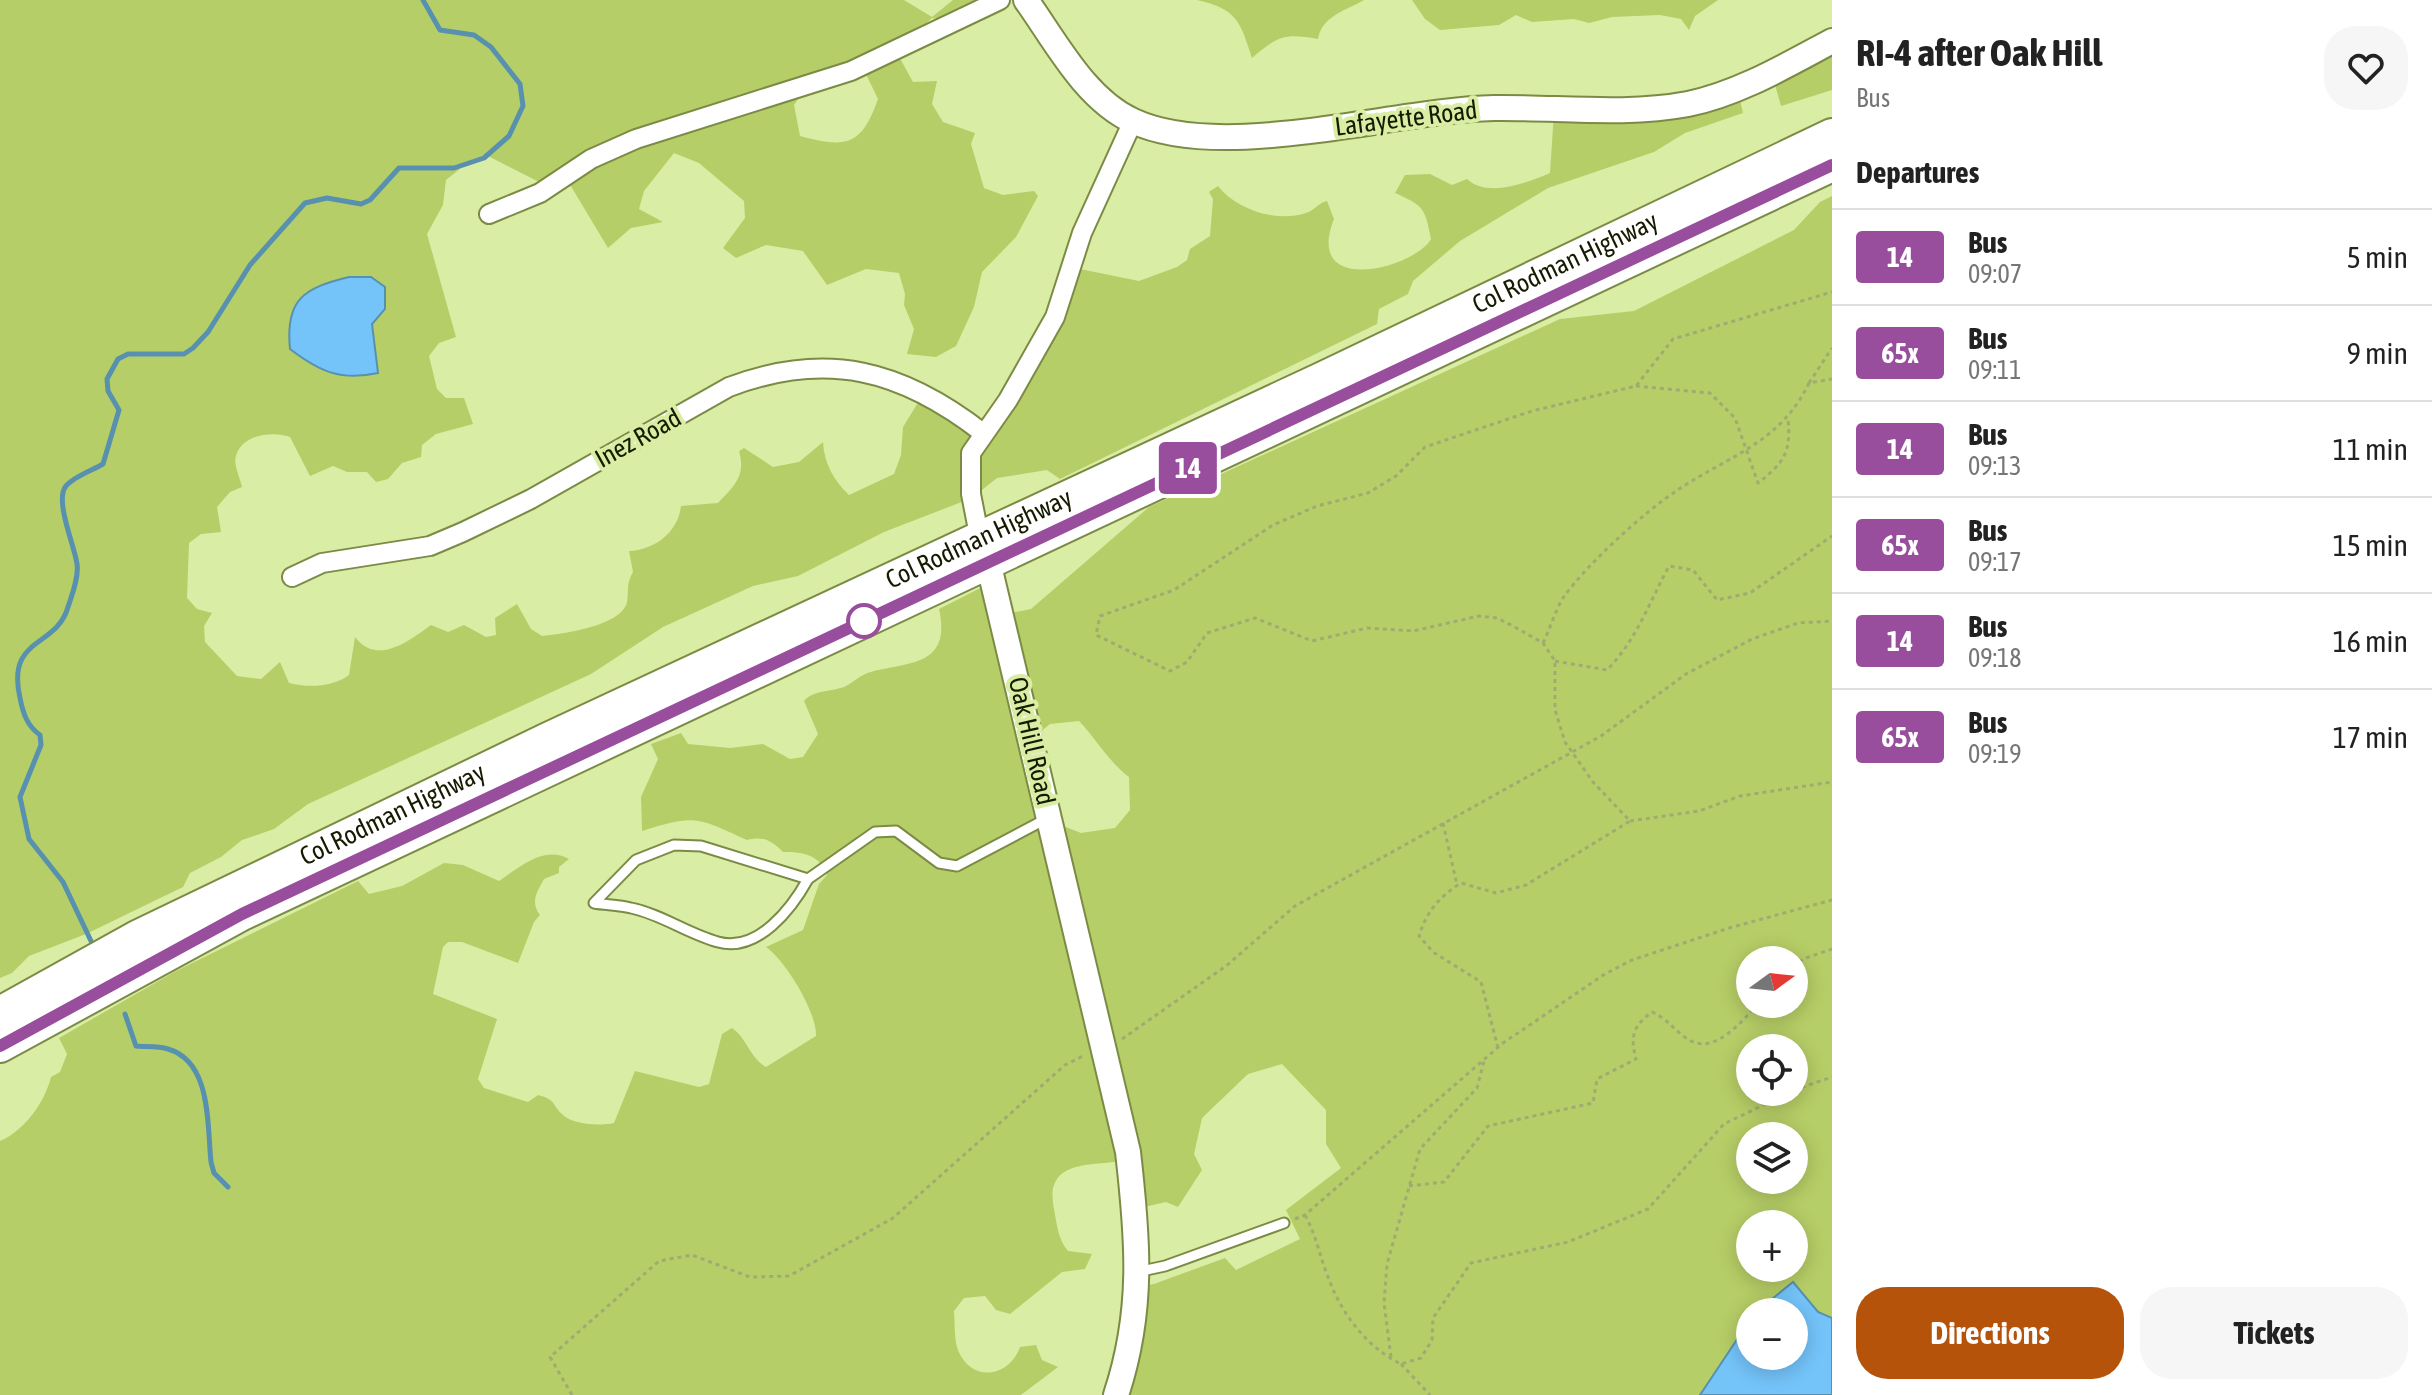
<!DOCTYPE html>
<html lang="en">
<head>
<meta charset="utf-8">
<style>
	:root { --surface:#fff; --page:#f6f6f6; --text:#222; --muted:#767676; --line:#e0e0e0; --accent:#b45309 }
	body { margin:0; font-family:"Asap Condensed",sans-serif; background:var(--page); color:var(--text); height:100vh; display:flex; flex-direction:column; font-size:30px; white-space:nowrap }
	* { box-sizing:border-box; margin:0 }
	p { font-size:26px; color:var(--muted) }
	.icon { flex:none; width:44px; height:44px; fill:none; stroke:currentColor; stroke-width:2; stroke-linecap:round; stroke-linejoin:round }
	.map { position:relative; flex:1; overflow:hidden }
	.panel { display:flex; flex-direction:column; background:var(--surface); width:600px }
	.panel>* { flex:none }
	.badge { padding:0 16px; border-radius:6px; font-size:28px; line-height:52px }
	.needle { width:52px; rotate:75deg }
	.tools { position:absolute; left:1736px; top:946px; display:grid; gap:16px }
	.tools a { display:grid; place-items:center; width:72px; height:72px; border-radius:50%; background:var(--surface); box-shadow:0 4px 20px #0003; font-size:40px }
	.map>.badge { position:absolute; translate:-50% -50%; box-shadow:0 0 0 4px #fff }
	h2 { padding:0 24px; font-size:30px; line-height:72px }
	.round { display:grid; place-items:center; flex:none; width:84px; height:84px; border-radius:32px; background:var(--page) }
	.head { display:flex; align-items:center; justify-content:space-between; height:136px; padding:0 24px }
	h1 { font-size:38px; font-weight:700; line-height:60px }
	.button { display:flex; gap:16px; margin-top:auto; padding:16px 24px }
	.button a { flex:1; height:92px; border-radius:32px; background:var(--accent); color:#fff; font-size:32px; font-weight:700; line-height:92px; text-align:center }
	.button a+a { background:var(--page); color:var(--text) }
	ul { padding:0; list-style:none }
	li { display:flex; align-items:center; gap:24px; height:96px; padding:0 24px; border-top:2px solid var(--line) }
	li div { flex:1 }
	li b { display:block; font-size:30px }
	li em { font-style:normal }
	li .badge { min-width:88px; font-weight:700; text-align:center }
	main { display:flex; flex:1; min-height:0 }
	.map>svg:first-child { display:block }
	.green { fill:#b6ce67; fill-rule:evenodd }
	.water { fill:#74c4fa; stroke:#5891af; stroke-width:2 }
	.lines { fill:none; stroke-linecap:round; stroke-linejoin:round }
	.stream { stroke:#5891af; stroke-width:5 }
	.lane-casing { stroke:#7b8b45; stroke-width:13 }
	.street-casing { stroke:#7b8b45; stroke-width:22 }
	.secondary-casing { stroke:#7b8b45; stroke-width:28 }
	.highway-casing { stroke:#7b8b45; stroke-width:36 }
	.path { stroke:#9dac71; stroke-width:3; stroke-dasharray:4 4; stroke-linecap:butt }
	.lane { stroke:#fff; stroke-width:9 }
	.street { stroke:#fff; stroke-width:18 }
	.secondary { stroke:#fff; stroke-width:24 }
	.highway { stroke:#fff; stroke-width:32 }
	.line-casing { stroke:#fff; stroke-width:18 }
	.line { stroke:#994d9d; stroke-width:12 }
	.stop-dot { fill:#fff; stroke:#994d9d; stroke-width:4 }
	.labels { text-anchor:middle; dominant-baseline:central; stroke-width:8; stroke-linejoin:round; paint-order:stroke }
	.street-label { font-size:26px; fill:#151b00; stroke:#daeda4 }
</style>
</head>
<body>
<main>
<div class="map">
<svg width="1832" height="1395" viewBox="0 0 1832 1395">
	<rect width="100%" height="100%" fill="#daeda4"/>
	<!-- green -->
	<path class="green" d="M0,0h904l28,17 21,-17h48l-44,21 -25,-3 -36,33 17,31 24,-1 -5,23 11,18 32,11 -4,11 13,44 19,7 31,-4 4,5 -22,41 -34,35 -8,35 -18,39 -20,11 -29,-3 7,-25 -10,-24 1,-11 -6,-21 -33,-4 -39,16 -24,-34 -37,-6 -30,13 -13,-10 22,-30 -1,-17 -45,-38 -25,-10 -30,38 -5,18 24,13 -32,6 -23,20 -42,-70 -17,9 -61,-31 -22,8 -20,16 -3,25 -16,29 29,103 -17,6 -10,13 8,33 9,9h18l9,26 -37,10 -14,11 -1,12 -19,6 -14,16 -12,3 -9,-10h-20l-14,-6 -23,10 -20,-39c-17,-6 -48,-3 -54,19 -3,8 4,22 6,31l-12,5 -13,15 4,25 -20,2 -12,9 -2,55 10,11 15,4 -8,13 1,16 32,34 24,3 19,-17 9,21c19,5 44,4 60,-8l6,-38c22,29 54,4 76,-12l17,7 16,-7 22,12 10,-2 -1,-17 22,-14 14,25 11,7c20,-2 80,-10 85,-34 2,-12 -1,-18 6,-30l-4,-21c26,-1 49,-19 52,-45l37,-3c17,-18 28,-27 21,-52l5,-3 29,19 26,-5 24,-20c1,21 11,39 26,53l45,-21 7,-19 2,-28 21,-34 58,36 93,-161 64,13 38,-14 10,-7 3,-11 20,-13 3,-37 -4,-7 9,-6c18,23 58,37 88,27 9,-3 12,-10 21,-12l7,18c-31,79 81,49 97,20 -6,-31 -7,-33 -36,-46l10,-18 25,-1 22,11 15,-6c20,19 60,4 83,-6l4,-61 183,-25 6,26 -58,20 -31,19 -106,36 -88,53 -47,40 -5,13 -29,15 -2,15 -317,155 -13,-9 -50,8 -25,20 -88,34 -86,44 -45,10 -90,41 -72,47 -283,130 -34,25 -32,11 -21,17 -31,16 -7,14 -97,47 -57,22 -17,17 -12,5zM863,68l15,31c-17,48 -32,49 -78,37l-6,-31 14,-21zM349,277l36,32 -13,15z
		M1197,0h167c-19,11 -42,16 -46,39 -34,-6 -40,-3 -66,19 -12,-37 -15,-49 -55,-58z
		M1412,0h306l-23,16 -6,14 -8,-11 -21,-4 -48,2 -23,6 -15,-4 -42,3 -16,-7 -17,10 -59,5 -15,-11z
		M1832,41v49l-51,16 -9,-32z
		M1832,196v1122l-15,-6 -24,-29 -37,29h-6v8l-50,75h-578l13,-108 19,-3 71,-26 11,12 64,-31 -14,-29 55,-42 -15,-24v-34l-44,-46 -34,10 -46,44 -8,36 8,16 -24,37 -12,-5 -35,8 -8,-49c-35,5 -79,-1 -69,48 3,16 4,30 14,42l24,3 -7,15 -23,3 -52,42 -14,-4 -11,-14 -21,2 -10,13c1,12 0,29 4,39 13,33 51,28 62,-3l16,-2 6,15 16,7 -37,28h-1021v-254c24,-10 45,-39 51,-64l9,-5 7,-18 -8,-16 117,-67 182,-90 11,13 33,-8 42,-23 19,2 36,16c21,-14 45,-36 70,-22l-10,8v6l-15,6c-7,13 -14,23 -4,36l-6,7 -16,41 -56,-21h-14l-5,5 -10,47 64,25 -19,60 6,9 44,14 10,-7c19,5 13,9 25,20 11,10 38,11 51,8l21,-52 64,16 10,-3 13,-50 10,-6c15,10 17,29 34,39l50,-31c1,-24 -31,-76 -50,-89l37,-17 16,-46 8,-9c-8,-21 -24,-23 -44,-23 -12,-12 -20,-16 -36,-12 -50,-23 -52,-26 -105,-9l-1,-34 17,-38 -7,-15 30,-11 7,11 42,4 33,-4 27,15 13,-2 15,-23 -14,-33c9,-11 26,-9 40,-14 9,-4 17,-13 27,-15 37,-10 81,-5 68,-63l8,-4 47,-24 11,33 26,-5 118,-102 411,-188 74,-8 160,-81 26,-28zM1079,721c18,19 29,40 50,56l1,33 -15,18 -34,5 -28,-11 -19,-85 16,-13zM1750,960h44v44h-44zM1750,1048h44v44h-44zM1750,1136h44v44h-44zM1750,1224h44v44h-44z"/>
	<!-- water -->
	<path class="water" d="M349,277h22l14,10v22l-13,15 6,49c-37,8 -58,-1 -88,-24 -5,-50 14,-61 59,-72z
		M1793,1282l25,30 14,6v77h-132l50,-75v36h44v-44h-38z"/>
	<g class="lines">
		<!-- stream -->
		<path class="stream" d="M91,941l-28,-59 -34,-43 -9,-42 21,-52 -1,-10c-13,-9 -17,-22 -20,-37 -14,-62 36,-49 48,-91 4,-12 11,-30 9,-43 -2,-17 -23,-64 -11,-78 7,-9 27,-16 37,-22l16,-54 -11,-19 -1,-12 11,-20 10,-5h56l9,-6 15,-16 42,-67 55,-62 22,-5 34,6 9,-4 29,-32h55l30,-10 25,-22 14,-30 -3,-22 -29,-37 -17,-12 -34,-5 -17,-30
			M125,1014l11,32c10,1 22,0 32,3 44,13 39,76 43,113l3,11 14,14"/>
		<!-- lane casing -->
		<g class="lane-casing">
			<path id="lane" d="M808,879c-16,29 -50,74 -90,63 -30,-8 -57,-28 -87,-34 -12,-3 -25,-3 -37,-5l42,-43 38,-15 27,1 107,33 67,-47 21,-1 43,32 18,3 89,-47
				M1137,1272l28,-6 119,-43"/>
		</g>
		<!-- street casing -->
		<g class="street-casing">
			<path id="street" d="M489,214l51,-21 51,-34 45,-20 215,-68 149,-71
				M979,535l-8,-41v-41l37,-53 47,-83 27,-84 51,-112
				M292,577l30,-14 108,-17 33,-14 68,-33 198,-112c98,-37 173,-17 254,46"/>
		</g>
		<!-- secondary casing -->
		<g class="secondary-casing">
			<path id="secondary" d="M1026,0c30,42 59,99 107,121 91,42 260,-11 361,-13 64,-1 130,8 194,-4 50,-10 99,-39 144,-63
				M985,549l143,603c10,87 16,159 -12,243"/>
		</g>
		<!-- highway casing -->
		<g class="highway-casing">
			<g id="highway">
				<path id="s1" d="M0,1013l137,-76 411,-198 773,-360 511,-244"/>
				<path d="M0,1046l242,-132 1590,-749"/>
			</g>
		</g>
		<!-- path -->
		<path class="path" d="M1809,383l23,-35
			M1636,386l74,7 25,25 23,65c27,-21 33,-31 30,-64
			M1543,643c7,-14 12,-32 20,-45 24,-34 81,-86 116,-109 52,-34 102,-47 130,-106l23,-4
			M1555,661l52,9c30,-31 42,-67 62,-104l24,4 24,30 33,-7 82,-57
			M1630,821l69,-10 41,-15 92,-14
			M1443,823l14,62
			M1794,968l9,-9 29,-10
			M1122,1039l104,-73 69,-60 306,-170 85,-62 66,-35 46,-16 34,-2
			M1498,1048l-17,-66 -48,-30 -14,-16c8,-25 20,-39 42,-53l35,10 30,-8 104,-64 -37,-39 -28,-40 -10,-32v-49l-12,-18 -30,-17 -16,-8 -18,-2 -66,15 -46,-3 -55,13 -57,-23 -48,15 -20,29 -17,9 -74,-36 4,-19 74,-26 99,-65 44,-19 51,-13 28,-17 29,-29 107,-36 104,-25 37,-47 159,-47
			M1794,1090l38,-13
			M1409,1186l35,-4 44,-56 105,-23 4,-24 39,-20c-6,-23 -3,-33 16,-47 17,8 20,16 34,26 27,20 56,-17 72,-34
			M1305,1215c11,20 14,39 22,59 13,38 39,73 74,90l20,-6 11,-18 1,-22 38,-55 97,-21 80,-33 76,-85 66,-32
			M1295,1219l10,-4 198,-172 102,-69 27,-14 97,-32 103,-28
			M1391,1357l-7,-54 3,-39 33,-115 57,-61 7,-27
			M1401,1364l29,31
			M572,1395l-22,-38 109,-96 33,-6 58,22 39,-1 104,-58 172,-153 20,-10"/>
		<!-- lane -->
		<use href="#lane" class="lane"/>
		<!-- street -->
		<use href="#street" class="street"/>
		<!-- secondary -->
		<use href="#secondary" class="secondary"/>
		<!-- highway -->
		<use href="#highway" class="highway"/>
	</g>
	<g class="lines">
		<!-- line casing -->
		<g class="line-casing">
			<path id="line" d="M0,1046l242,-132 1590,-749"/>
		</g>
		<!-- line -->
		<use href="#line" class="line"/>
	</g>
	<!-- markers -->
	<circle class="stop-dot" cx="864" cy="621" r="16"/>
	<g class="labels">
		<!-- street labels -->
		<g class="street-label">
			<text transform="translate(1406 118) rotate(-7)">Lafayette Road</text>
			<text stroke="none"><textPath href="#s1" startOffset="1736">Col Rodman Highway</textPath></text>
			<text transform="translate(638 438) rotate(-29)">Inez Road</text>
			<text stroke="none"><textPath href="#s1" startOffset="1088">Col Rodman Highway</textPath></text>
			<text transform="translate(1032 741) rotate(77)">Oak Hill Road</text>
			<text stroke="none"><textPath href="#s1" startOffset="440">Col Rodman Highway</textPath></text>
		</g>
	</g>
</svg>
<div class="tools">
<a><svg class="needle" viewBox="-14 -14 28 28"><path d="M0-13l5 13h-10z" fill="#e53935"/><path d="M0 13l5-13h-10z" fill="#767676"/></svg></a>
<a><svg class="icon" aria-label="locate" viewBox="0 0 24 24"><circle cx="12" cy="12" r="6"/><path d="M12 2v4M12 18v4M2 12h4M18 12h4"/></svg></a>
<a><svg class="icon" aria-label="layers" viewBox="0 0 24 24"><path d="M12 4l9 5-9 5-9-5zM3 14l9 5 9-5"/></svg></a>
<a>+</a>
<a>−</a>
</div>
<b class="badge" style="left:1188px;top:468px;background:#994d9d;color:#fff">14</b>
</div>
<section class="panel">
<div class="head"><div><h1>RI-4 after Oak Hill</h1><p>Bus</p></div><a class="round"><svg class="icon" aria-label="heart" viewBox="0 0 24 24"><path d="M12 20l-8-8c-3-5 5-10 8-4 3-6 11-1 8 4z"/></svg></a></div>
<h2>Departures</h2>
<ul>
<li><span class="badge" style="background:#994d9d;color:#fff">14</span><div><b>Bus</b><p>09:07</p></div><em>5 min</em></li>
<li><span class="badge" style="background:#994d9d;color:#fff">65x</span><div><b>Bus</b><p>09:11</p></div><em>9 min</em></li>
<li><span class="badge" style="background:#994d9d;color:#fff">14</span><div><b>Bus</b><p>09:13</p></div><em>11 min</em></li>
<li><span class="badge" style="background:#994d9d;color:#fff">65x</span><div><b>Bus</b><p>09:17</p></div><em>15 min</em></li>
<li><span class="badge" style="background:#994d9d;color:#fff">14</span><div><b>Bus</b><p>09:18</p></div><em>16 min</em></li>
<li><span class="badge" style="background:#994d9d;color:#fff">65x</span><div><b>Bus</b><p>09:19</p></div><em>17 min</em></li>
</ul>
<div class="button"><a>Directions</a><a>Tickets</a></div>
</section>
</main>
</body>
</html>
